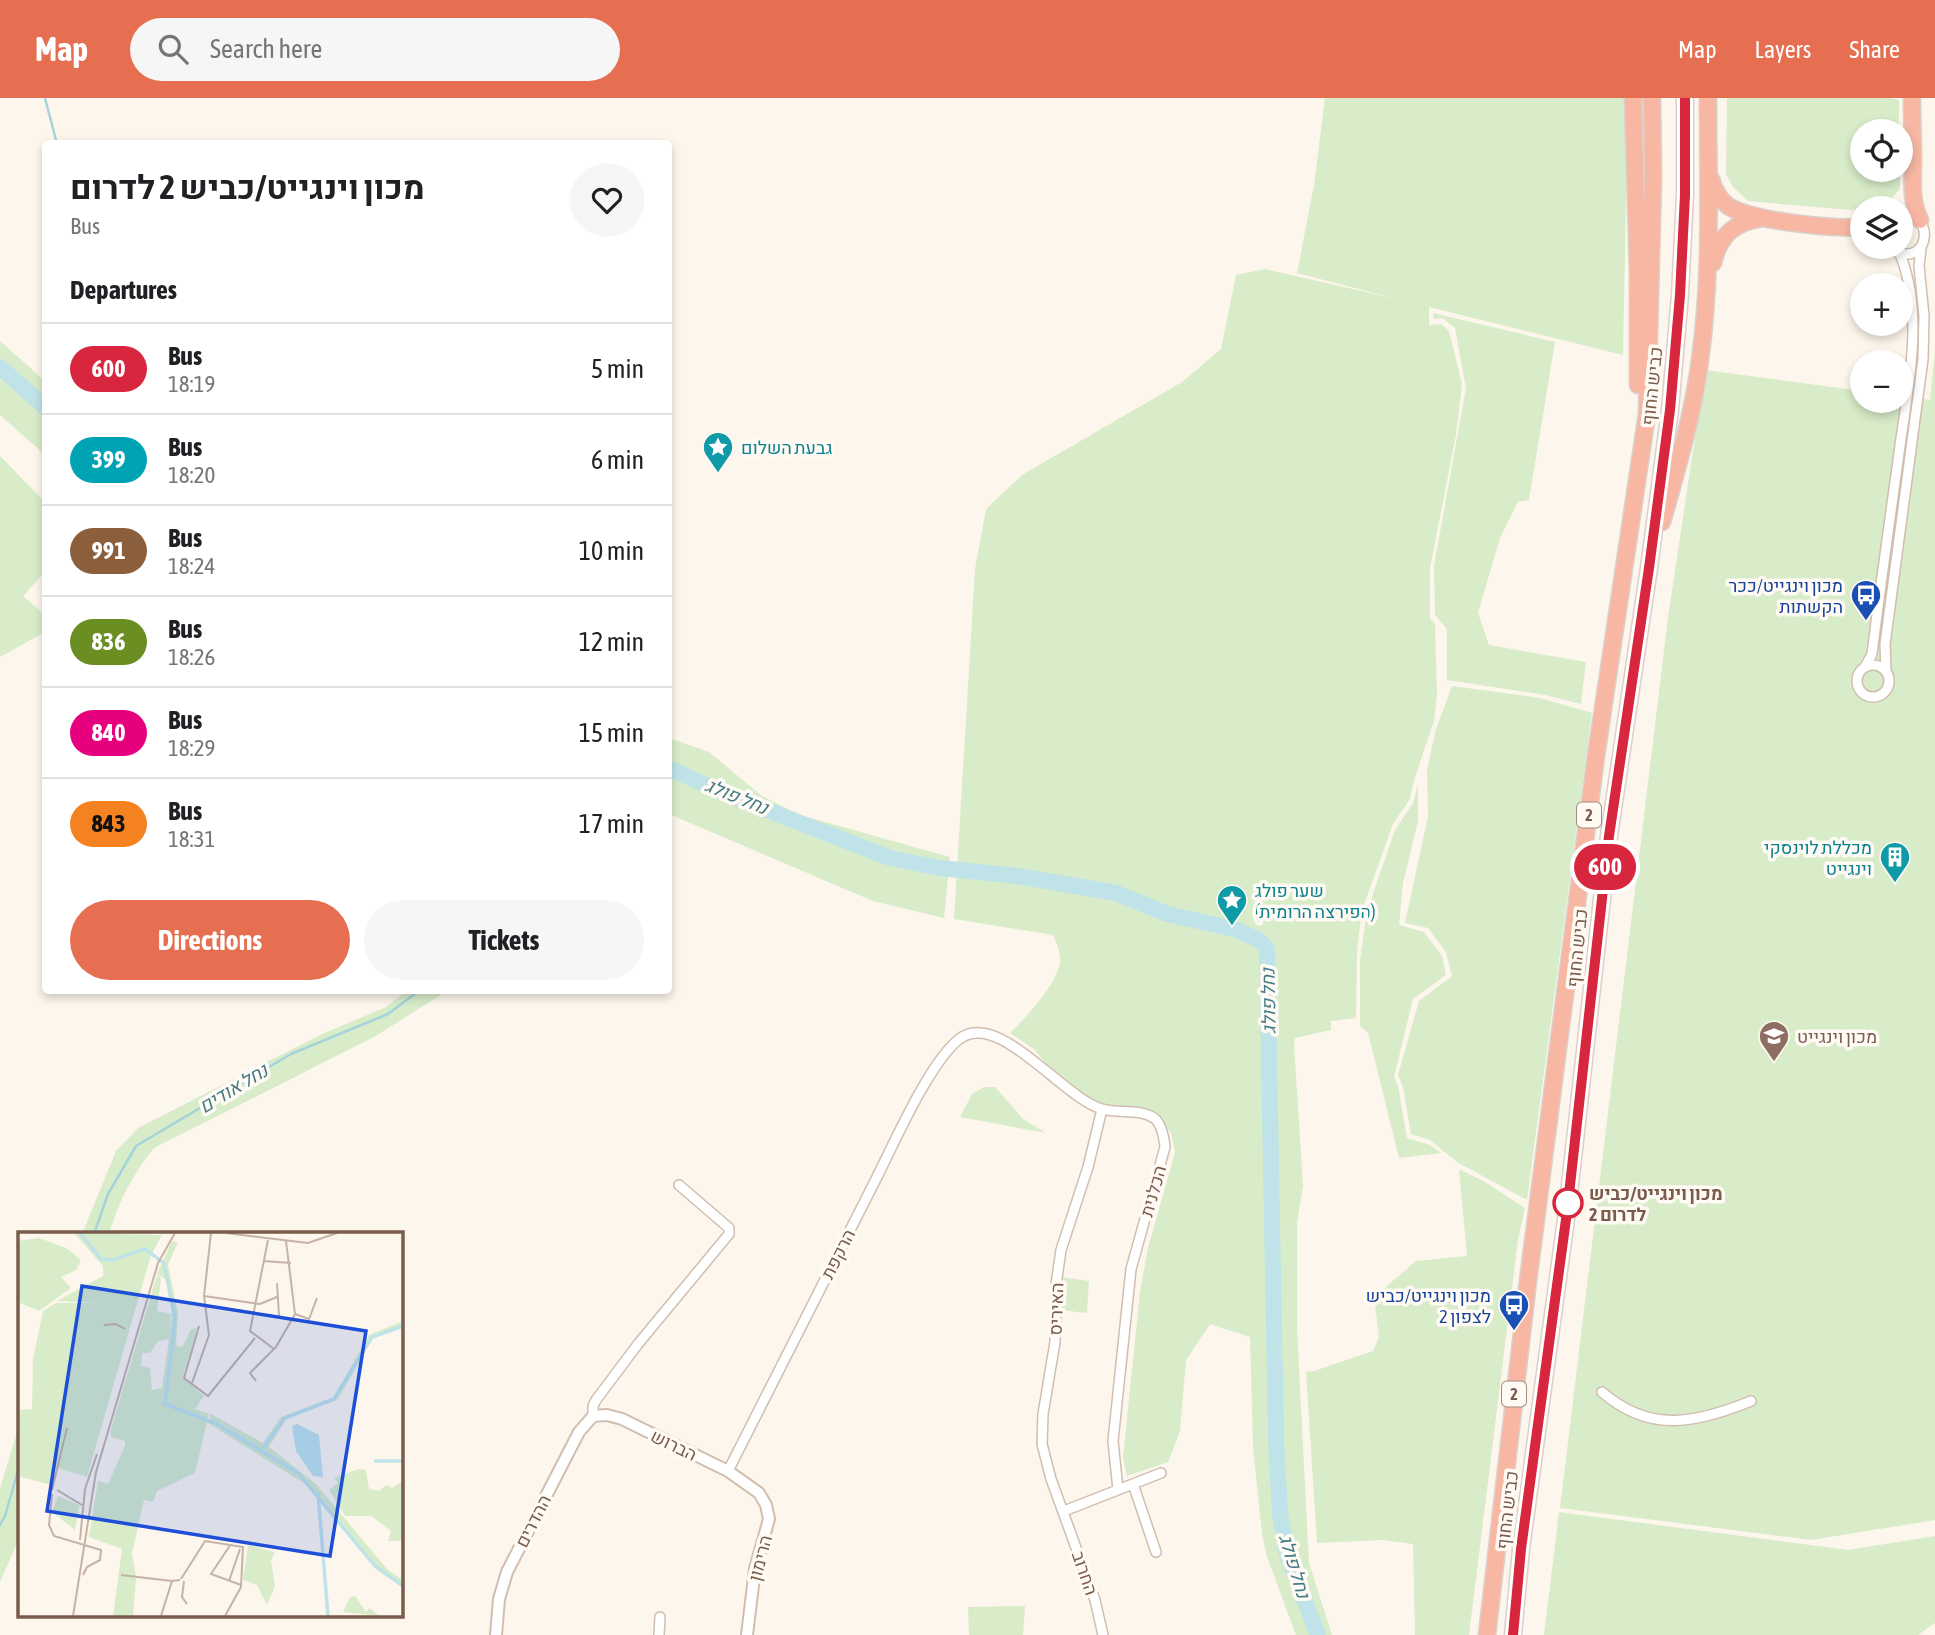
<!DOCTYPE html>
<html lang="en">
<head>
<meta charset="utf-8">
<style>
	:root { --surface:#fff; --page:#f6f6f6; --text:#202124; --muted:#757577; --line:#e0e0e0; --accent:#e76f51 }
	body { margin:0; font-family:"Asap Condensed",Heebo,sans-serif; background:var(--page); color:var(--text); height:100vh; display:flex; flex-direction:column; font-size:26px; white-space:nowrap }
	* { box-sizing:border-box; margin:0 }
	p { font-size:23px; color:var(--muted) }
	.icon { flex:none; width:38px; height:38px; fill:none; stroke:currentColor; stroke-width:2; stroke-linecap:round; stroke-linejoin:round }
	.map { position:relative; flex:1; overflow:hidden }
	.side { position:absolute; left:42px; top:42px; width:630px; height:854px; display:flex; flex-direction:column; background:var(--surface); border-radius:7px; box-shadow:0 4px 10px #0003 }
	.side>* { flex:none }
	.badge { padding:0 14px; border-radius:23px; font-size:24px; line-height:46px }
	.buttons { position:absolute; left:1850px; top:21px; display:grid; gap:14px }
	.buttons a { display:grid; place-items:center; width:63px; height:63px; border-radius:50%; background:var(--surface); box-shadow:0 4px 10px #0003; font-size:35px }
	.map>.badge { position:absolute; translate:-50% -50%; box-shadow:0 0 0 4px #fff }
	h2 { padding:0 28px; font-size:26px; line-height:63px }
	.round { display:grid; place-items:center; flex:none; width:74px; height:74px; border-radius:37px; background:var(--page) }
	.overview { display:flex; align-items:center; justify-content:space-between; height:119px; padding:0 28px }
	h1 { font-size:33px; font-weight:700; line-height:52px }
	.primary-button { display:flex; gap:14px; margin-top:auto; padding:14px 28px }
	.primary-button a { flex:1; height:80px; border-radius:42px; background:var(--accent); color:#fff; font-size:28px; font-weight:700; line-height:80px; text-align:center }
	.primary-button a+a { background:var(--page); color:var(--text) }
	ul { padding:0; list-style:none }
	li { display:flex; align-items:center; gap:21px; height:91px; padding:0 28px; border-top:2px solid var(--line) }
	li div { flex:1 }
	li b { display:block; font-size:26px }
	li em { font-style:normal }
	li .badge { min-width:77px; font-weight:700; text-align:center }
	header { display:flex; align-items:center; gap:42px; box-sizing:border-box; height:98px; padding:0 35px; background:var(--accent); color:#fff }
	header strong { font-size:33px }
	nav { display:flex; gap:38px; margin-inline-start:auto; font-size:24px }
	.search { width:490px; height:63px; background:var(--page); display:flex; align-items:center; gap:18px; box-sizing:border-box; padding:0 24px; border-radius:38px; color:var(--muted); font-size:26px }
	.map>svg:first-child { display:block }
	.green { fill:#d8ecc9 }
	.lines { fill:none; stroke-linecap:round; stroke-linejoin:round }
	.stream { stroke:#a5d3da; stroke-width:2.5 }
	.river { stroke:#bfe3e8; stroke-width:16 }
	.minor-casing { stroke:#d1beb0; stroke-width:12 }
	.tertiary-casing { stroke:#d1beb0; stroke-width:14 }
	.motorway-casing { stroke:#dad1cd; stroke-width:19 }
	.minor { stroke:#fff; stroke-width:9 }
	.tertiary { stroke:#fff; stroke-width:10 }
	.motorway { stroke:#f7b7a3; stroke-width:16 }
	.line-casing { stroke:#fff; stroke-width:16 }
	.line { stroke:#d7263d; stroke-width:10 }
	.stop-dot { fill:#fff; stroke:#d7263d; stroke-width:3.5 }
	.labels { text-anchor:middle; dominant-baseline:central; stroke-width:7; stroke-linejoin:round; paint-order:stroke }
	.shield { fill:#fffaf3; stroke:#a28b7f; stroke-width:2 }
	.shield-label { font-size:16px; font-weight:bold; fill:#7a5c4d }
	.street-label { font-size:18px; fill:#7a5c4d; stroke:#fffaf3 }
	.culture-label { font-size:18px; fill:#0d838f; stroke:#fffaf3; text-anchor:start }
	.transit-label { font-size:18px; fill:#164399; stroke:#fffaf3; text-anchor:end }
	.education-label { font-size:18px; fill:#785e54; stroke:#fffaf3; text-anchor:start }
	.stop-label { font-size:18px; font-weight:bold; fill:#7a5c4d; stroke:#fffaf3; text-anchor:start }
	.water-label { font-size:19px; font-style:italic; fill:#437c86; stroke:#fffaf3 }
	.inset-river { fill:none; stroke:#bfe3e8; stroke-width:3.5 }
	.inset-road { fill:none; stroke:#c5b3a7; stroke-width:2 }
	.view { fill:#1d4ed8; fill-opacity:0.15; stroke:#1d4ed8; stroke-width:3.5 }
	.inset-edge { fill:none; stroke:#7a5c4d; stroke-width:3.5 }
</style>
</head>
<body>
<header>
<strong>Map</strong>
<div class="search"><svg class="icon" aria-label="search" viewBox="0 0 24 24"><circle cx="10" cy="10" r="6"/><path d="M15 15l6 6"/></svg>Search here</div>
<nav><a>Map</a><a>Layers</a><a>Share</a></nav>
</header>
<div class="map">
<svg width="1935" height="1537" viewBox="0 0 1935 1537">
	<rect width="100%" height="100%" fill="#fdf6ec"/>
	<!-- green -->
	<path class="green" d="M1325,0h303l-5,257 -194,-48v18l12,-1 8,7 13,53 -6,51 -26,133v51l5,4 2,72 -3,26 -20,59 -4,19 -17,25 -31,86 -5,42 -1,66 -25,3v9l-36,8 -1,6 9,142 -6,37v105l12,235 23,72h-36l-29,-78 -5,-23 -9,-87 -3,-110 -40,-13 -24,36 -6,71 -12,31 -41,14 -4,-19 17,-165 8,-44 27,-96 -4,-19 -11,-14 -54,-12 -27,-13 -25,-21 -20,-24 -24,-16c15,-14 48,-50 50,-72 0,-9 -3,-18 -7,-26l-99,-16 21,-350 11,-60 36,-34 160,-93 39,-33 15,-74 29,-6 132,30 -100,-26 17,-88z
		M1727,0h163l9,2v31h-37v39h38v19l-17,19h-21v3l-114,-10 -15,-14 -7,-13z
		M1433,215l122,29 -26,158 -11,2 -18,36 -22,75 11,32 97,17 -5,42 -36,-9 -98,-15v-51l-12,-14 -1,-49 32,-178 -11,-60 -13,-10 -8,1z
		M0,243l45,40v74l-45,-40z
		M1935,253v1169l-124,20 -251,-32 108,-890 37,-248 157,21v10h38l1,-5 29,4z
		M0,358l46,47 -1,69 -22,24 22,19v17l-45,25z
		M1452,588l88,12 52,15 -65,487 -70,-38 -27,-22 -19,-6 -8,-47 -5,-12 21,-74 33,-25 -6,-24 -18,-24 -23,-5 23,-107 -1,-46 9,-41z
		M669,640l40,14 53,44 38,19 150,42 -6,61 -71,-17 -204,-87z
		M1418,686v37l-15,62 -4,42 25,7 18,24 4,19 -33,24 -19,78 4,9 9,52 23,7 11,8 -42,5 -31,-125 -8,-7v-66l7,-49 28,-81 18,-27z
		M406,893h41l-73,46 -220,111c-21,25 -36,55 -45,86h-27l34,-83 22,-23 184,-94 64,-27z
		M984,989h11l28,32 23,14 -86,-16 12,-23z
		M1459,1071l26,13 40,26 -7,32 -49,395h-54l-2,-91 -30,-4 -66,3 -11,-171 8,-1 59,-20 6,-14 -5,-40 42,-36 51,-5z
		M1060,1179l29,4 -2,32 -27,-3z
		M19,1328v113l-19,43v-94z
		M1559,1414l289,38 87,-14v87l-17,12h-374z
		M1025,1508l-2,29h-54l-1,-28z"/>
	<g class="lines">
		<!-- stream -->
		<path class="stream" d="M45,0l12,46
			M94,1136l14,-40 28,-48 155,-92 97,-40 32,-24
			M0,1427l5,-9 14,-49"/>
		<!-- river -->
		<path class="river" d="M0,269l46,41
			M668,670l63,28 159,62 50,10 78,8 98,17 51,21 67,15 25,11 8,9 9,490 4,75 7,40 31,81"/>
		<!-- minor casing -->
		<g class="minor-casing">
			<path id="minor" d="M1896,154c35,13 39,-41 4,-37
				M1857 583a16 16 0 1 1 32 0a16 16 0 1 1-32 0Z
				M1865,569l7,-13c8,-65 17,-129 26,-193 8,-67 28,-142 2,-207
				M1886,573l-1,-27 38,-285 1,-43 -5,-50 2,-18
				M1102,1011l-14,58 -27,83 -5,35 -1,57 -12,72 -1,30 9,35 44,121 8,35
				M1602,1294c48,42 95,31 149,9
				M593,1318v-10l3,-6 42,-56 91,-110v-6l-50,-43
				M728,1373c49,-98 99,-196 149,-294 18,-36 52,-113 81,-137 39,-33 103,57 144,69 16,5 37,-1 52,9 8,6 10,20 11,29l-34,122 -18,172 5,49
				M1133,1386l23,68
				M1064,1413l97,-38
				M659,1537l1,-18"/>
		</g>
		<!-- tertiary casing -->
		<g class="tertiary-casing">
			<path id="tertiary" d="M496,1537l3,-36 8,-27 72,-140 14,-16 14,-1 15,4 106,52 31,22 7,12 3,14 -14,50 -8,66"/>
		</g>
		<!-- motorway casing -->
		<g class="motorway-casing">
			<path id="motorway" d="M1633,0l5,172v115
				M1912,0c0,21 1,41 1,62 0,22 -3,39 7,60
				M1711,81c3,11 8,20 17,27 23,15 105,23 134,21
				M1889,149h1
				M1713,165c6,-27 21,-41 49,-45
				M1662,424c15,-53 31,-107 38,-162 12,-87 8,-175 8,-262
				M1487,1537l41,-354 29,-225 39,-300 51,-342 6,-237 -1,-79
				M1513,1537l8,-86 46,-337 42,-376 40,-268 21,-158 10,-115 5,-100v-97"/>
		</g>
		<!-- minor -->
		<use href="#minor" class="minor"/>
		<!-- tertiary -->
		<use href="#tertiary" class="tertiary"/>
		<!-- motorway -->
		<use href="#motorway" class="motorway"/>
	</g>
	<g class="lines">
		<!-- line casing -->
		<g class="line-casing">
			<path id="line" d="M1513,1537l8,-86 46,-337 42,-376 40,-268 21,-158 10,-115 5,-100v-97"/>
		</g>
		<!-- line -->
		<use href="#line" class="line"/>
	</g>
	<!-- icons -->
	<defs>
		<g id="sight-pin" transform="scale(1.575)"><path d="M0 17L-7.5 6A9.5 9.5 0 1 1 7.5 6Z" fill="#0f9aa8" stroke="#fffaf3"/><path d="M0-6L1.8-2.2L6-1.7L2.9 1.2L3.7 5.4L0 3.3L-3.7 5.4L-2.9 1.2L-6-1.7L-1.8-2.2Z" fill="#fff"/></g>
		<g id="bus-pin" transform="scale(1.575)"><path d="M0 17L-7.5 6A9.5 9.5 0 1 1 7.5 6Z" fill="#1a4fb4" stroke="#fffaf3"/><path d="M-5-6H5V4H4V6H2V4H-2V6H-4V4H-5ZM-3.5-4V0h7V-4ZM-3.5 1.2v1.5H-2V1.2ZM2 1.2v1.5H3.5V1.2Z" fill="#fff"/></g>
		<g id="building-pin" transform="scale(1.575)"><path d="M0 17L-7.5 6A9.5 9.5 0 1 1 7.5 6Z" fill="#0f9aa8" stroke="#fffaf3"/><path d="M-4-6H4V6H1V3H-1V6H-4ZM-2.5-4.3h1.7v1.8h-1.7ZM.8-4.3h1.7v1.8H.8ZM-2.5-1h1.7V.8h-1.7ZM.8-1h1.7V.8H.8Z" fill="#fff"/></g>
		<g id="university-pin" transform="scale(1.575)"><path d="M0 17L-7.5 6A9.5 9.5 0 1 1 7.5 6Z" fill="#8d6e63" stroke="#fffaf3"/><path d="M0-5L7-2L0 1L-7-2ZM-4 1L0 2.5L4 1V4Q0 6-4 4Z" fill="#fff"/></g>
	</defs>
	<g fill-rule="evenodd">
		<use href="#sight-pin" x="718" y="349"/>
		<use href="#bus-pin" x="1866" y="497"/>
		<use href="#building-pin" x="1895" y="759"/>
		<use href="#sight-pin" x="1232" y="802"/>
		<use href="#university-pin" x="1774" y="938"/>
		<use href="#bus-pin" x="1514" y="1207"/>
	</g>
	<!-- markers -->
	<circle class="stop-dot" cx="1568" cy="1105" r="14"/>
	<g class="labels">
		<!-- shield labels -->
		<g class="shield">
			<rect x="1577" y="704.5" width="24" height="25" rx="5"/>
			<rect x="1502" y="1283.5" width="24" height="25" rx="5"/>
		</g>
		<g class="shield-label">
			<text x="1589" y="717">2</text>
			<text x="1514" y="1296">2</text>
		</g>
		<!-- street labels -->
		<g class="street-label">
			<text transform="translate(1652 288) rotate(-84)">כביש החוף</text>
			<text transform="translate(1577 850) rotate(-84)">כביש החוף</text>
			<text transform="translate(1153 1093) rotate(-74)">הכלנית</text>
			<text transform="translate(838 1156) rotate(-63)">הרקפת</text>
			<text transform="translate(1056 1211) rotate(-88)">האיריס</text>
			<text transform="translate(674 1347) rotate(26)">הברוש</text>
			<text transform="translate(1507 1412) rotate(-83)">כביש החוף</text>
			<text transform="translate(533 1423) rotate(-63)">ההדרים</text>
			<text transform="translate(760 1460) rotate(-75)">הרימון</text>
			<text transform="translate(1085 1475) rotate(71)">החרוב</text>
		</g>
		<!-- culture labels -->
		<g class="culture-label">
			<text x="741" y="349">גבעת השלום</text>
			<text x="1872" y="749" text-anchor="end">מכללת לוינסקי<tspan x="1872" dy="21">וינגייט</tspan></text>
			<text x="1255" y="792">שער פולג<tspan x="1255" dy="21">(הפירצה הרומית)</tspan></text>
		</g>
		<!-- transit labels -->
		<g class="transit-label">
			<text x="1843" y="487">מכון וינגייט/ככר<tspan x="1843" dy="21">הקשתות</tspan></text>
			<text x="1491" y="1197">מכון וינגייט/כביש<tspan x="1491" dy="21">2 לצפון</tspan></text>
		</g>
		<!-- education labels -->
		<g class="education-label">
			<text x="1797" y="938">מכון וינגייט</text>
		</g>
		<!-- stop labels -->
		<g class="stop-label">
			<text x="1589" y="1095">מכון וינגייט/כביש<tspan x="1589" dy="21">2 לדרום</tspan></text>
		</g>
		<!-- water labels -->
		<g class="water-label">
			<text transform="translate(737 698) rotate(22)">נחל פולג</text>
			<text transform="translate(1268 903) rotate(-91)">נחל פולג</text>
			<text transform="translate(233 990) rotate(-31)">נחל אודים</text>
			<text transform="translate(1295 1468) rotate(73)">נחל פולג</text>
		</g>
	</g>
	<!-- overview -->
	<g transform="translate(18 1134)">
		<rect width="385" height="385" fill="#fdf6ec"/>
		<path d="M56,1l88,2 -11,20 -64,222 -32,-10 -4,18 -33,-9v-66l14,-1 1,-50 10,-48 13,-8h42l-41,-2 46,-25v-10zM21,6l27,10 15,12 -5,10 -15,7 10,11 -32,23 -21,-9v-61zM154,9l6,1 -10,23 10,48 -2,32 6,3 9,-19 6,-1 -14,49 21,19 -9,13 14,5 -14,59 -38,18 -4,11 -9,-2 -12,53 4,25 -3,38h-20l9,-67 -33,-12 9,-56 10,3 17,-38v-5l-14,-4v-8l46,-154 4,3 -4,33 14,3 -1,24 2,-27 -4,-30 -11,-7zM151,107l-7,49 -10,2 -2,-22 -9,-2 1,-13h8l8,-12zM385,89v6l-30,11 -35,61 -51,19 -18,29 47,37 71,85 16,11v7l-26,-17 -72,-86 -97,-61 3,-9 52,29 18,-26 53,-20 35,-62zM340,237l8,1 3,19 10,2 7,-6 6,3 10,-7 1,60h-15l3,-10 -20,-15h-26l-16,-26 9,-7 -4,-5zM40,264l21,9 -4,25 -23,-18zM230,313l27,7 -4,8 4,26 -8,19 -10,-20 -14,-5zM337,364l11,16 4,-4 9,8 -36,-4 7,-15z" fill="#d8ecc9" fill-rule="evenodd"/>
		<path d="M279,192l22,11 4,42 -10,-1 -17,-25 -4,-25z" fill="#bfe3e8"/>
		<path class="inset-river" d="M62,1l21,26 12,1 32,-11 19,14 11,56 -10,85 52,20 81,49 77,93 28,20M243,219l24,-33 49,-19 38,-62 31,-11M356,229h29M300,261l10,123"/>
		<path class="inset-road" d="M208,1l82,10 29,-10M250,8l-18,91 24,18M245,29l28,2M259,51l2,33M186,64l56,8 17,-7M277,82l14,5 8,-21M86,93l12,-1 9,5M181,94l-15,52 24,18 47,-58M238,149l-6,-8 26,-26 19,-33 -9,-73M174,151l17,-48 -5,-39 7,-63M34,258l15,-62M39,258l25,15M34,262l-3,31 5,11 47,14 -1,10 -13,7 -4,8M62,308l5,-51 12,-35M213,312l-20,30 30,11M103,343l51,6M163,347l24,-38 38,6 -2,40 -16,29M166,349l-2,16 5,7M211,349l11,-32M55,384l23,-144 62,-209 17,-30M143,384l11,-35 8,-1"/>
		<path class="view" d="M64,54l284,45 -36,225 -283,-45z"/>
		<rect width="385" height="385" class="inset-edge"/>
	</g>
</svg>
<div class="buttons">
<a><svg class="icon" aria-label="locate" viewBox="0 0 24 24"><circle cx="12" cy="12" r="6"/><path d="M12 2v4M12 18v4M2 12h4M18 12h4"/></svg></a>
<a><svg class="icon" aria-label="layers" viewBox="0 0 24 24"><path d="M12 4l9 5-9 5-9-5zM3 14l9 5 9-5"/></svg></a>
<a>+</a>
<a>−</a>
</div>
<b class="badge" style="left:1605px;top:769px;background:#d7263d;color:#fff">600</b>
<section class="side">
<div class="overview"><div><h1>מכון וינגייט/כביש 2 לדרום</h1><p>Bus</p></div><a class="round"><svg class="icon" aria-label="heart" viewBox="0 0 24 24"><path d="M12 20l-8-8c-3-5 5-10 8-4 3-6 11-1 8 4z"/></svg></a></div>
<h2>Departures</h2>
<ul>
<li><span class="badge" style="background:#d7263d;color:#fff">600</span><div><b>Bus</b><p>18:19</p></div><em>5 min</em></li>
<li><span class="badge" style="background:#00a3b4;color:#fff">399</span><div><b>Bus</b><p>18:20</p></div><em>6 min</em></li>
<li><span class="badge" style="background:#8b5e3c;color:#fff">991</span><div><b>Bus</b><p>18:24</p></div><em>10 min</em></li>
<li><span class="badge" style="background:#6b8e23;color:#fff">836</span><div><b>Bus</b><p>18:26</p></div><em>12 min</em></li>
<li><span class="badge" style="background:#e6007e;color:#fff">840</span><div><b>Bus</b><p>18:29</p></div><em>15 min</em></li>
<li><span class="badge" style="background:#f58220;color:#111">843</span><div><b>Bus</b><p>18:31</p></div><em>17 min</em></li>
</ul>
<div class="primary-button"><a>Directions</a><a>Tickets</a></div>
</section>
</div>
</body>
</html>
